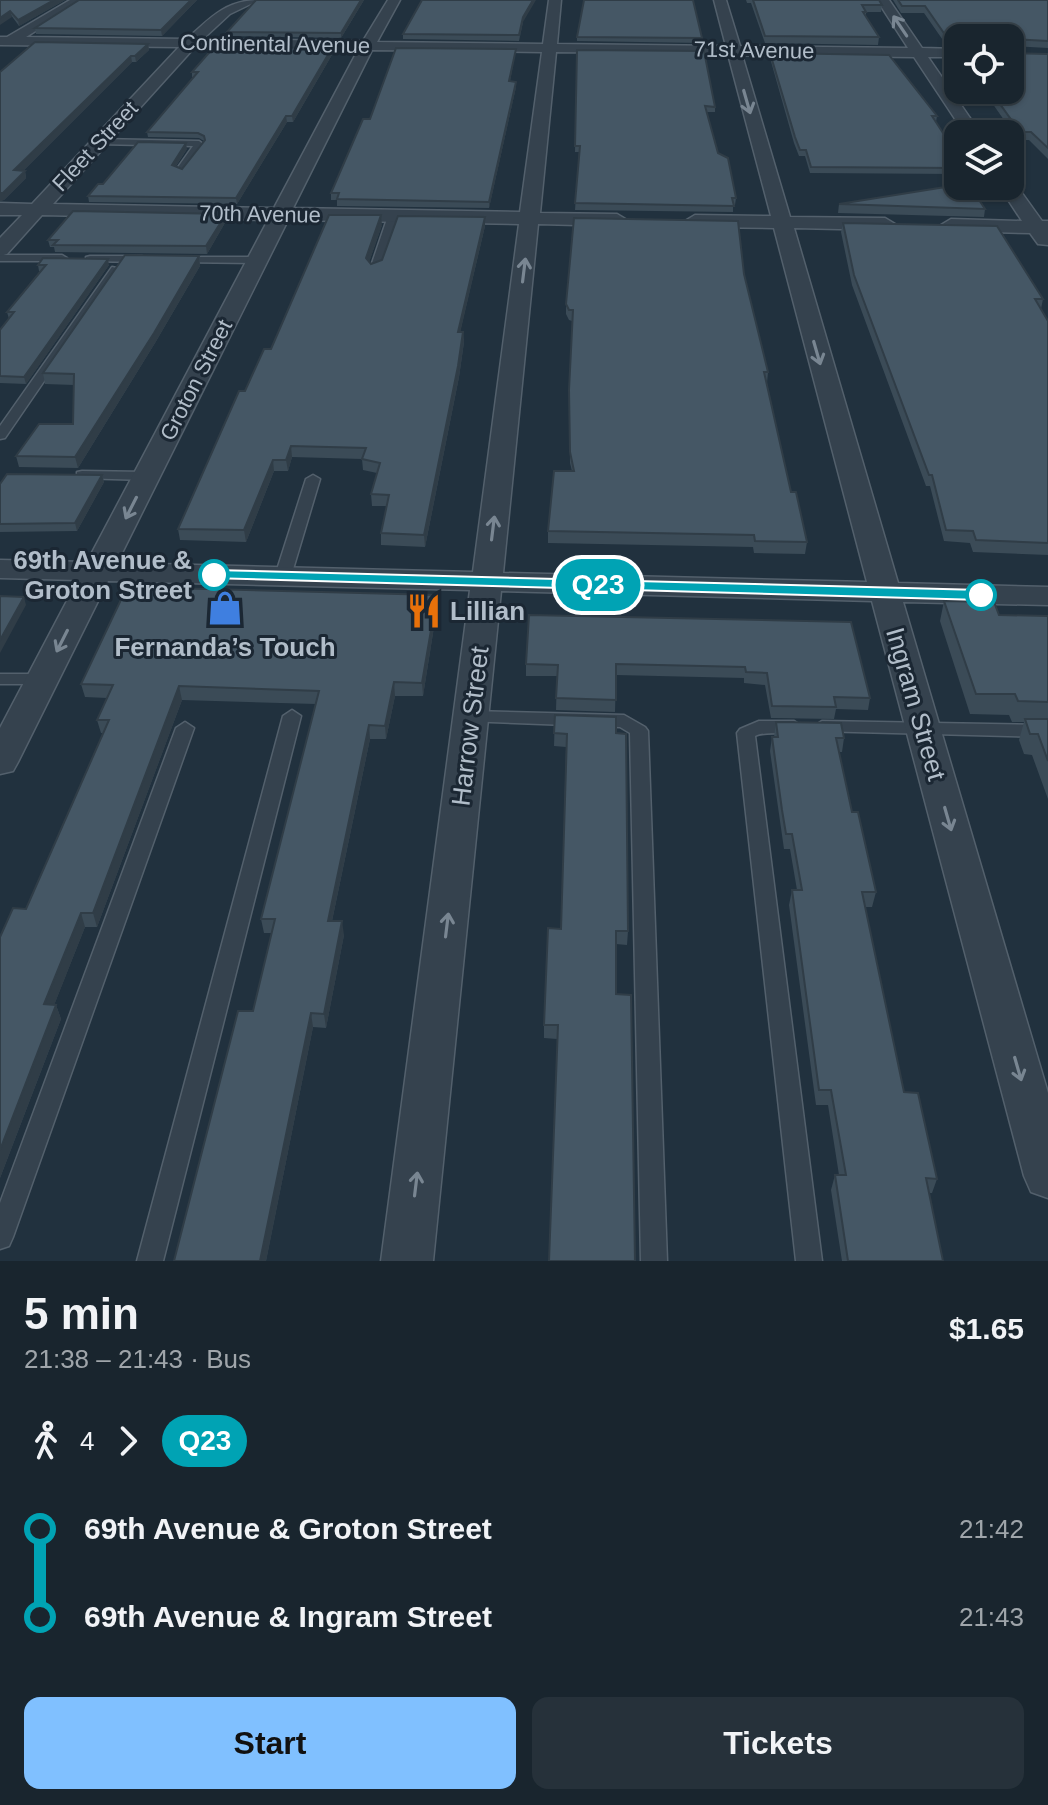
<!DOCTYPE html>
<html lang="en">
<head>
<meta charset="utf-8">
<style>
	:root { --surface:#19252e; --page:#26313a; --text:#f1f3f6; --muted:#9fa5aa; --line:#37424a; --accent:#80c0ff }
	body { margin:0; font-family:Arial,sans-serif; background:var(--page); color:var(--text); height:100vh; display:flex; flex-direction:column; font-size:30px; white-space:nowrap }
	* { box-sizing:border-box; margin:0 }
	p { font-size:26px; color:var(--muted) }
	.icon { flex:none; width:44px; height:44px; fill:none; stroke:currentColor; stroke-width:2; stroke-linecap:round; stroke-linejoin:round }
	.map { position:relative; height:1261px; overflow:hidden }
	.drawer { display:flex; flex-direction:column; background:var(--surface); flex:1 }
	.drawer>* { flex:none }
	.badge { padding:0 16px; border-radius:26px; font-size:28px; line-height:52px }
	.tools { position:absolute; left:944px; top:24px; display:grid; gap:16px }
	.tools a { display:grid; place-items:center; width:80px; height:80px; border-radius:16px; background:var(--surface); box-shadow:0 2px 6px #0004,0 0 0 2px var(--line); font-size:40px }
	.map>.badge { position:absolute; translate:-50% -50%; box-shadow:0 0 0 4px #fff }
	.legs { display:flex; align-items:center; gap:12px; height:88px; padding:0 24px; font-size:26px }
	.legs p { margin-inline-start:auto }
	.summary { display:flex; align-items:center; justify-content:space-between; height:136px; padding:0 24px }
	h1 { font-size:44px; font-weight:600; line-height:60px }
	.primary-button { display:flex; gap:16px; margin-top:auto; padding:16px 24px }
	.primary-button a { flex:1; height:92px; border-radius:16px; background:var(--accent); color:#111; font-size:32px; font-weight:600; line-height:92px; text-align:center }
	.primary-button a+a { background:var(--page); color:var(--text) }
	ul { padding:0 24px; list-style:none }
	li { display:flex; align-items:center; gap:28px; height:88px; font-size:30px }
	li i { display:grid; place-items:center; width:12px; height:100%; margin:0 10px; background:currentColor }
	li i::after { content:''; width:20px; height:20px; margin:-10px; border:6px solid; border-radius:50%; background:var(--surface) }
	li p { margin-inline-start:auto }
	li:first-child i { background:linear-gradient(#0000 50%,currentColor 0) }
	li:last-child i { background:linear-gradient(currentColor 50%,#0000 0) }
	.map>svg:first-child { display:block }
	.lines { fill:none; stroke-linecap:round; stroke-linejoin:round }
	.lane-casing { stroke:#53606c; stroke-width:3 }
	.street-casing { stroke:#53606c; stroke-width:3 }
	.lane { fill:#35424e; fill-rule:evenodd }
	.street { fill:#35424e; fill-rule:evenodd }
	.wall { fill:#3b4b57 }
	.shaded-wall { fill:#303d47 }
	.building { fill:#455765; stroke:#303d47; stroke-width:2 }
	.oneway { stroke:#798692 }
	.line-1 { fill:#00a3b4; stroke:#fff; stroke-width:2 }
	.stop-1-dot { fill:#fff; stroke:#00a3b4; stroke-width:4 }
	.labels { text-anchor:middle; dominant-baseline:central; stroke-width:6; stroke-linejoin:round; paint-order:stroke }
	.far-street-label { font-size:22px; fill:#b1bdc9; stroke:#1b2733 }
	.stop-label { font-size:26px; font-weight:bold; fill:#b1bdc9; stroke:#1b2733; text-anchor:end }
	.poi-label { font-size:26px; font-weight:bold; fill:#b1bdc9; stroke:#1b2733; text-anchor:start }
	.street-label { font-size:26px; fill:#b1bdc9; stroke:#1b2733 }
</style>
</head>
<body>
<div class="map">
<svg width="1048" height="1261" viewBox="0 0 1048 1261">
	<rect width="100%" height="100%" fill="#21313e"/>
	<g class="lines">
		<!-- lane casing -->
		<g class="lane-casing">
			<path id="lane" d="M99,139l100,2 4,3 -23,29 -4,-3 17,-24 -97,-2 -1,-2z
				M393,213l5,3 -18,53 -9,2 -1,-2 18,-53z
				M0,255h62l5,3 -5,3h-62z
				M90,256h52l5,3 -5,3 -56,-1v-4z
				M178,257h80l5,3 -5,3 -84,-1v-4z
				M112,267l9,2 -116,169 -5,1v-13z
				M82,471l65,1 7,4 -7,4 -70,-2v-6z
				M313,475l7,4 -29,97 -8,5 -5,-2 -3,-3 31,-97z
				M0,674h42l8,5 -8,5h-42z
				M292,710l9,6 -138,545h-26l146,-545z
				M471,711l153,4 21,12 3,4 19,530h-26l-11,-528 -10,-6 -155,-6 -3,-4z
				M759,721h35l9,6c-12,12 -33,2 -48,9l67,525h-26l-59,-528 3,-4z
				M822,721l226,4v12l-232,-6 -3,-4z
				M185,722l9,6 -181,509 -4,9 -9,3v-46l176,-475z"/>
		</g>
		<!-- street casing -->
		<g class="street-casing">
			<path id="street" d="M70,0h15l-59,37 161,2c23,-21 39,-39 72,-39l-29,14 -27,25 160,2 25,-41h12l-23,42 166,2 6,-44h12l-4,44 169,2 -12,-46h12l14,46 168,2 -31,-48h12l33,48 36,1v8h-30l53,77h-16l-51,-77 -172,-2 48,162 95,1 10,6 -10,6 -91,-2 104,355 150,4v18l-145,-3 145,491v105l-17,-6 -7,-16 -152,-575 -371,-10 -68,670h-52l89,-671 -362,-9 -90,181 -5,9 -13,3v-46l78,-148 -78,-2v-18l87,2 181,-342 -226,-5 -35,39 -7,2v-18l22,-23h-22v-12l32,1 147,-157 -179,-2v-8h7zM194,48l164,2 -84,158 -221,-4zM372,50l170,2 -22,160 -227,-4zM556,52l172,2 43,162 -76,-1 -10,6 10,6 79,1 93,354 -364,-9 35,-349 79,2 10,-6 -10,-6 -77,-1zM288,220l231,4 -46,348 -356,-9z
				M1010,181l4,1 28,39h6v24l-10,-1 -8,-11 -79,-2 -10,-6 10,-6 71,2 -23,-35h11z"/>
		</g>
		<!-- lane -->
		<use href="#lane" class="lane"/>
		<!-- street -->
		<use href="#street" class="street"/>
	</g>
	<!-- wall -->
	<path class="wall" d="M0,0h65l-46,26z
		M79,0h118l-35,36 -126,-2 -1,-6z
		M256,0h108l-23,38 -113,-2 -1,-4z
		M746,0h133l3,5 -1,7h-15v4l13,21 -1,8 -113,-2 -14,-40h-4z
		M893,0h155v48l-38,-2 -52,-8v9l-11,-1 -23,-33h-23z
		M523,22l-4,19 -116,-2v-5z
		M577,37l125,1v5l-125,-2z
		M148,44l1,6 -13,12h-4l-109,109h2l1,7 -22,22 -4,1v-129z
		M332,48l1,5 -40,69h-6l-50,82 -148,-2 -1,-6 15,-12 84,-35 -11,17 6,3 22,-28 -5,-3 -51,-1 -1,-5 47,-55h-2v-5z
		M516,49l-6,32 6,6 -27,121 -152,-2v-6h-6v-7l39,-74z
		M577,50l138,57v5h-8l11,41 18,45 -1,7h-2v7l-158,-2 4,-58h-4z
		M770,53l167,63 -1,6 22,34 -1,18 -147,-1 -5,-17h-6l-5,-13 -24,-85z
		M1011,53l37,1v105l-19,-19h-11l-35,-50h27z
		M839,204l146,5 -1,8 -146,-4z
		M485,217v9l-25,106h3l1,10 -5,35 -34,170 -44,-2v-12l6,-27h-15l-1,-12 6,-21 -14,-3 -1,-11 -70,-2 -4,14h-14l-28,71 -66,-2 -2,-11 67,-138 26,-42 111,-124 -13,37 2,2z
		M226,221l-19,33 -152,-2 -1,-5h-4l-2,-7z
		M843,223l200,76 -2,10 7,12v234l-75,-3 -3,-9 -26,-2 -14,-55h-4l-74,-201 -11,-53z
		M199,256l1,10 -45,77 -77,125 -59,-1 -3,-11 57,-32 1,-39 -29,-1 -2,-11z
		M38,265h71l-83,119 -26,-1v-53l9,-11 -2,-7 33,-41h-1z
		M744,274l24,98 -1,11 24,109 16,50 -2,12 -51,-1 -1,-6 -205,-4v-12l24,-60 -2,-8 -1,-62 3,-80 -3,-1 -3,-6v-10z
		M102,475l2,7 -27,49 -77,1v-48z
		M437,595v13l-14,88h-28l-9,43h-16l-38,182 12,14 -18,93 -13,-1 -47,234h-92l79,-250 19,-78h-8l-3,-14 55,-215 -134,-4 -85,227h-12l-31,78h2l5,14 -61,159v-241l26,-28 77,-176h-2l-4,-13 10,-22 -22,-1 -4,-13z
		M944,601l55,14 49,1v183l-16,-44 -8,-1 -5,-14 5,-18h-12l-3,-7 -39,-1 -30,-93z
		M851,622l19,76 -2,12 -32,-1 -2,10 -63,-1 -6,-33 -21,-2v-5l-128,-3 -1,37 -59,-2 1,-34h-31v-12z
		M555,715l61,18 12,198 -1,14 -11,-1 -59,95 -13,-1v-13l17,-96 5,-182 -12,-1z
		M776,722l68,16 -2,14h-3l13,60 24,80 -4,15h-7l39,185 33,87 -5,14h-3l14,68h-101l-11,-71 4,-15h4l-11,-70h-12l-27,-200 3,-15h5l-7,-41h-6l-14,-98 2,-14h2z"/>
	<!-- shaded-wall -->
	<path class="shaded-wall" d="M54,0h11l-46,26 -1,-6z
		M191,0h6l-35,36 -1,-6z
		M361,0h3l-23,38v-5z
		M533,0h3l-13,22 -4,19 4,-24z
		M10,11l2,6 -12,8v-7z
		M148,44l1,6 -13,12 -1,-6z
		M332,48l1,5 -40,69 -1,-6z
		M131,56l1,6 -116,116 -2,-8z
		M516,82v5l-27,121v-6z
		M286,116l1,6 -50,82 -1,-6z
		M186,143l1,6 -14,21 -1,-5z
		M25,171l1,7 -22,22 -4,1v-8z
		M226,214v7l-19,33 -1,-8z
		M381,215l1,10 -15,43 -1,-10z
		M485,217v9l-27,116v-10z
		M199,256l1,10 -45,77 -77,125 -3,-11z
		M108,259l1,6 -83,119 -2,-7z
		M463,332l1,10 -5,35 -34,170 -1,-12z
		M291,446l1,11 -4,14 -2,-11z
		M273,460l1,11 -28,71 -2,-12z
		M102,475l2,7 -27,49 -2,-8z
		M437,595v13l-14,88 -1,-13z
		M24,597l2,8 -26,48v-13z
		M394,682l1,14 -9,43 -1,-13z
		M179,686l3,14 -85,227 -4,-14z
		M369,725l1,14 -41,196 -1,-14z
		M81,913l4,14 -36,91 -5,-14z
		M342,921l2,14 -18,93 -2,-14z
		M56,1005l5,14 -61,159v-28z
		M311,1013l2,14 -47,234h-6z"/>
	<!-- building -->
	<path class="building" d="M0,0h54l-36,20 -8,-9 -10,7z
		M79,0h112l-30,30 -126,-2z
		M256,0h105l-20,33 -114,-1z
		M422,0h111l-10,17 -4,18 -116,-1z
		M584,0h109l9,38 -125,-1z
		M753,0h126l3,5h-20l4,7h-3l16,25 -114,-1z
		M898,0h150v41l-36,-2 -2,5v-6l-62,1 -23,-33h-23z
		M35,42l113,2 -13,12h-4l-117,114 11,1 -22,22h-3v-121z
		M214,47l118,1 -40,68h-6l-50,82 -148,-2 10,-12h5l35,-42 48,1 -14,22 10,4 23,-29 -1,-4 -6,-3 -51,-1 51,-60h-6z
		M396,48l120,1 -7,32 7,1 -27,120 -152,-3 2,-6h-8l32,-74h7z
		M577,50l127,1 11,56 -10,-1 13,47 10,5 8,40h-4l2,8 -159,-3 5,-57h-5z
		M1010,51l1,2 37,1v94l-17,-16h-11l-30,-42h20z
		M770,53l119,2 48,61h-5l26,40v7h-3l3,5 -147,-1 -5,-17h-6l-5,-13z
		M958,185v1h12l15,23 -146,-5z
		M73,211l153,3 -20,32 -153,-1 5,-5h-10z
		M329,215h52l-15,43 5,6 11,-4 16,-44 87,1 -27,115h5l-5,34 -34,169 -43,-2 8,-38 -18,-1 9,-31 -18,-4 4,-11 -75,-2 -5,14h-13l-29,70 -66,-1 61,-138h6l19,-42h7z
		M574,218l164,3 6,53 24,98h-4l27,120h5l11,50 -52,-1 -1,-6 -206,-4 6,-60h20l-4,-19 -1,-62 4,-80h-4l-3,-6z
		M843,223l154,3 46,73h-8l13,22v222l-72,-3 -3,-9 -27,-1 -14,-55h-3l-75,-200z
		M125,255l74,1 -45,77 -79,124 -59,-1 23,-32h34l1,-50 -31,-1z
		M43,258l65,1 -84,118 -24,-1v-46l14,-18h-7l39,-47h-8z
		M7,474l95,1 -27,48 -75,1v-40z
		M127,587l310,8 -15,88 -28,-1 -9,44 -16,-1 -41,196h14l-18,93 -13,-1 -51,248h-86l64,-250h15l22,-92h-14l58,-228 -140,-5 -86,227h-12l-37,91 12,1 -56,145v-213l13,-29 13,1 83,-189h-12l16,-35 -32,-1z
		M0,596l24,1 -24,43z
		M944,601l50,1 5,13 49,1v86l-30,-1 -3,-7h-39z
		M529,615l322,7 19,76 -36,-1 2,10 -64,-1 -5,-33 -21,-1 -1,-5 -129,-3v36l-60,-2 2,-33 -32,-1z
		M555,715l61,2v16l10,1 2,197h-12v63l15,1 4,266h-86l9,-236h-14l4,-97 13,1 6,-195 -13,-1z
		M1025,719h23v42l-10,-27h-8z
		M776,722l65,1 3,15h-8l16,74h6l18,80h-14l42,200 14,1 19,86 -11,-1 17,83h-95l-13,-86h11l-15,-85h-12l-27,-200h10l-10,-56h-6l-4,-24 -10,-73h6z"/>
	<!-- one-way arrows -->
	<defs><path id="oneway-shaft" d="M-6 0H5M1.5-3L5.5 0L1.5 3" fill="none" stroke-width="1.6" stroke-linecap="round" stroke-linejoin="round" transform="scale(2)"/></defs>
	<g class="oneway">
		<use href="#oneway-shaft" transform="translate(900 26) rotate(-124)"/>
		<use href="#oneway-shaft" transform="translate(747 102) rotate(74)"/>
		<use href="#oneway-shaft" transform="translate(524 270) rotate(-83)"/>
		<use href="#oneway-shaft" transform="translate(817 353) rotate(74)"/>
		<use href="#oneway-shaft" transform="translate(131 508) rotate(117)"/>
		<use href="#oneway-shaft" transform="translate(493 528) rotate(-83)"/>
		<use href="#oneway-shaft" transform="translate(62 641) rotate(117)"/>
		<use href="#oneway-shaft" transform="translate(948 819) rotate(74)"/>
		<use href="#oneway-shaft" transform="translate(447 925) rotate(-83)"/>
		<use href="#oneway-shaft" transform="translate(1018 1069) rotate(74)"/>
		<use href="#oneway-shaft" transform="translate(416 1184) rotate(-83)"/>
	</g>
	<!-- line-1 -->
	<path class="line-1" d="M214,570l767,20 8,5 -8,5 -772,-22 -2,-3z"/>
	<!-- icons -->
	<defs>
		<g id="shop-bare" transform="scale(2.76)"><path d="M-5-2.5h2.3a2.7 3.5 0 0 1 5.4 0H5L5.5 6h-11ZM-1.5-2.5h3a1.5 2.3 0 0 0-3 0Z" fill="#3f7fe0" stroke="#1b2733" stroke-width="2.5" paint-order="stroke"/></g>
		<g id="restaurant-bare" transform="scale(2.76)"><path d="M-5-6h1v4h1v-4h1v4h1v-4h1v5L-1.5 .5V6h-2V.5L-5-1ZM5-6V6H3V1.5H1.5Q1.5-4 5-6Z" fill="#e8710a" stroke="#1b2733" stroke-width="2.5" paint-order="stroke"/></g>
	</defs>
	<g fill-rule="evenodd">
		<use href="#shop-bare" x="225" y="608"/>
		<use href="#restaurant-bare" x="424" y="611"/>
	</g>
	<!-- markers -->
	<g class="stop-1-dot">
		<circle cx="214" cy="575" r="14"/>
		<circle cx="981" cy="595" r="14"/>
	</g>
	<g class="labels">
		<!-- far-street labels -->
		<g class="far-street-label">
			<text transform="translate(275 44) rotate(1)">Continental Avenue</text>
			<text transform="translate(754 50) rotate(1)">71st Avenue</text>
			<text transform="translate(95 146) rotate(-47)">Fleet Street</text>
			<text transform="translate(260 214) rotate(1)">70th Avenue</text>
			<text transform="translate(196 380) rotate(-63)">Groton Street</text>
		</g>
		<!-- stop labels -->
		<g class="stop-label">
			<text x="192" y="560">69th Avenue &amp;<tspan x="192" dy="30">Groton Street</tspan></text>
		</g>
		<!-- poi labels -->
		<g class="poi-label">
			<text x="450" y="611">Lillian</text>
			<text x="225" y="647" text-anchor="middle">Fernanda’s Touch</text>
		</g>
		<!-- street labels -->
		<g class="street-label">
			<text transform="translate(916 704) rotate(74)">Ingram Street</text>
			<text transform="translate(470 726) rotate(-83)">Harrow Street</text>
		</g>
	</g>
</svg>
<div class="tools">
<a><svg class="icon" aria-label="locate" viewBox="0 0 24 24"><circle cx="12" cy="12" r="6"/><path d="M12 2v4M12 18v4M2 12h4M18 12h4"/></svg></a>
<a><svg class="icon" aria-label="layers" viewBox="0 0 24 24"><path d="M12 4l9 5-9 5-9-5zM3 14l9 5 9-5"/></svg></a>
</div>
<b class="badge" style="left:598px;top:585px;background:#00a3b4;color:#fff">Q23</b>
</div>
<section class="drawer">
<div class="summary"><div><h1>5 min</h1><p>21:38 – 21:43 · Bus</p></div><b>$1.65</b></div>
<div class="legs"><svg class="icon" aria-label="walk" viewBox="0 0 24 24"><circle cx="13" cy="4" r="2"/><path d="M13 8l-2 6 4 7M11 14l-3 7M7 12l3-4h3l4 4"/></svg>4<svg class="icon" aria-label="forward" viewBox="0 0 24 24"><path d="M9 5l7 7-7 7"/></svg><b class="badge" style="background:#00a3b4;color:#fff">Q23</b></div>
<ul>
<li><i style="color:#00a3b4"></i><b>69th Avenue &amp; Groton Street</b><p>21:42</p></li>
<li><i style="color:#00a3b4"></i><b>69th Avenue &amp; Ingram Street</b><p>21:43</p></li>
</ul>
<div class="primary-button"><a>Start</a><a>Tickets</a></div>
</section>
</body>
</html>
